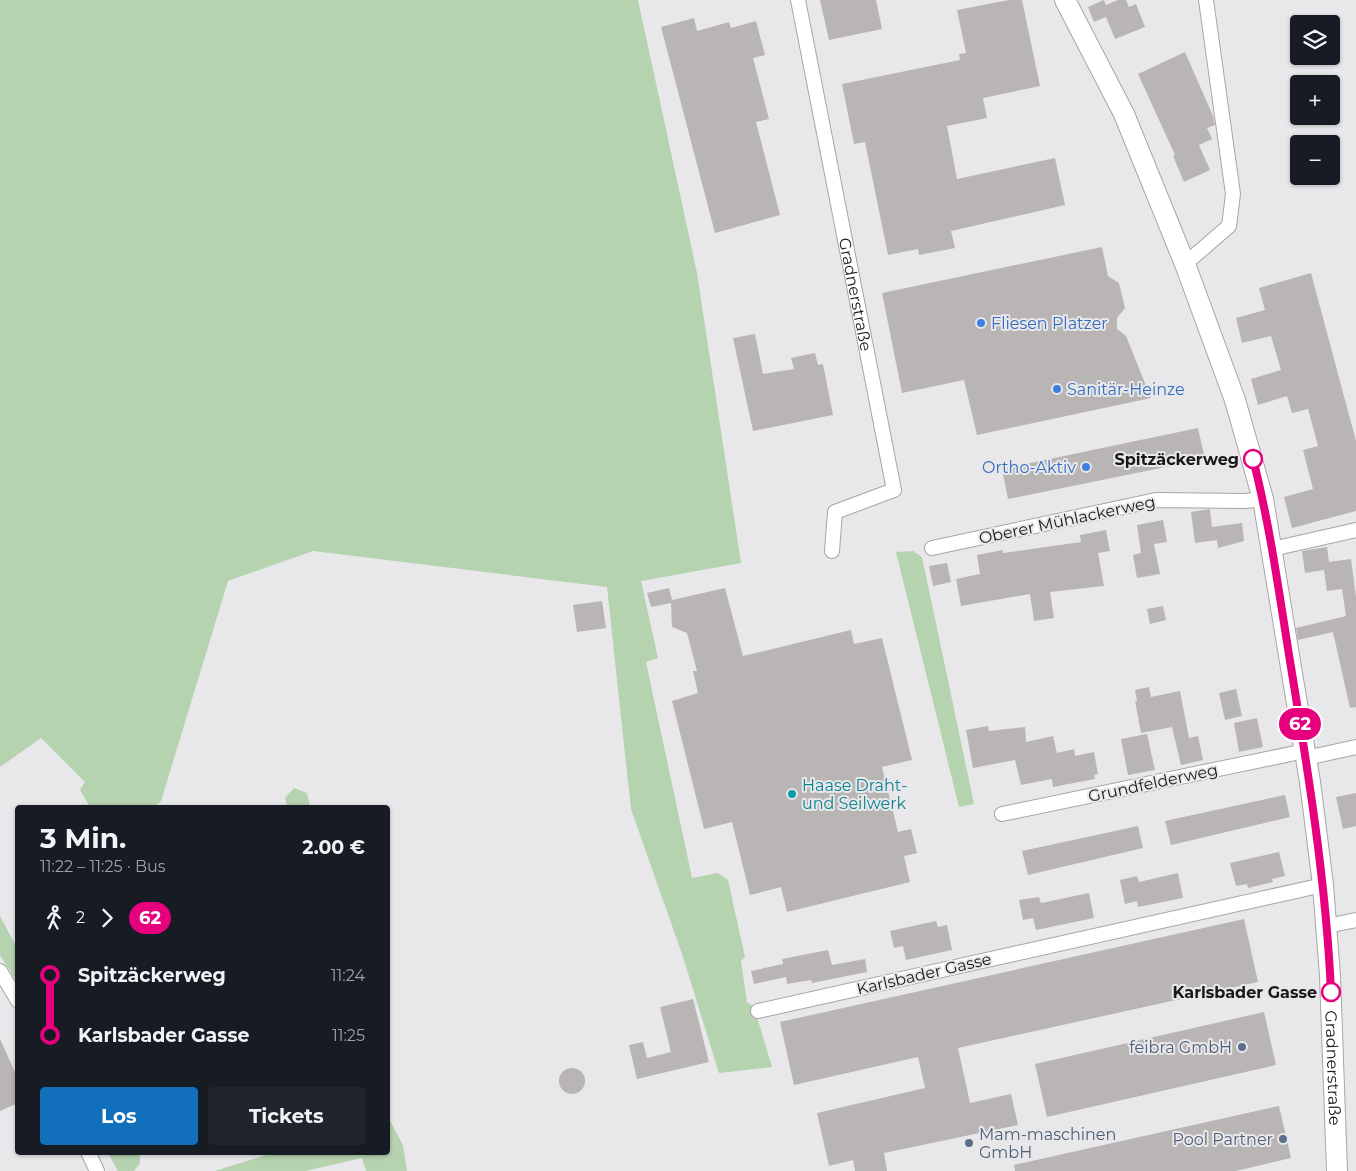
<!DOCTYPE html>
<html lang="de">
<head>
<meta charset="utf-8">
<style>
	:root { --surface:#171b24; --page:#20242c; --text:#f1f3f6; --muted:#9ea1a6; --accent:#116fbc }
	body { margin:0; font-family:Montserrat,sans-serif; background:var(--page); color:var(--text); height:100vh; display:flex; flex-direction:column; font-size:19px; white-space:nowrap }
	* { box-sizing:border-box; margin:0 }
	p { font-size:16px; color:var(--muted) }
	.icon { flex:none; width:28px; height:28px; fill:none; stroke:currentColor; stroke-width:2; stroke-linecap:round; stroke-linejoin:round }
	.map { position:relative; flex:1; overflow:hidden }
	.sheet { position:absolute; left:15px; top:805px; width:375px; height:350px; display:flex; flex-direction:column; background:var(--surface); border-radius:5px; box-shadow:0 1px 4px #0004 }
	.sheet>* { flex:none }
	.badge { padding:0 10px; border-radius:16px; font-size:18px; line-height:32px }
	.fabs { position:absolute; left:1290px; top:15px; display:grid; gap:10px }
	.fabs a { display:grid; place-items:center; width:50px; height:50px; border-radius:5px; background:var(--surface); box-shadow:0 1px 4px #0004; font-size:25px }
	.map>.badge { position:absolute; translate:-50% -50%; box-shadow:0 0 0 2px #fff }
	.legs { display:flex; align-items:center; gap:8px; height:55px; padding:0 25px; font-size:16px }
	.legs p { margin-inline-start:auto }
	.summary { display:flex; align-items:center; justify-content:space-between; height:85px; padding:0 25px }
	h1 { font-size:28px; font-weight:700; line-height:38px }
	.primary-button { display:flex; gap:10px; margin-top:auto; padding:10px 25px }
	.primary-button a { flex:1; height:58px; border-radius:5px; background:var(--accent); color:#fff; font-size:20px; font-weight:700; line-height:58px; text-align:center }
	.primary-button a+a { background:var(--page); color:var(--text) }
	ul { padding:0 25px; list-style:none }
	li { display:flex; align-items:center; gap:18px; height:60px; font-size:19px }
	li i { display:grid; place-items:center; width:8px; height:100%; margin:0 6px; background:currentColor }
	li i::after { content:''; width:12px; height:12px; margin:-6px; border:4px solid; border-radius:50%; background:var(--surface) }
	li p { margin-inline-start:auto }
	li:first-child i { background:linear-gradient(#0000 50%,currentColor 0) }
	li:last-child i { background:linear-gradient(currentColor 50%,#0000 0) }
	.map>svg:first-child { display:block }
	.green { fill:#b4d3ae }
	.building { fill:#b8b5b4 }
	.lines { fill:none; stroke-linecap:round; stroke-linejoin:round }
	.minor-casing { stroke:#a6a6a8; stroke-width:16 }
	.secondary-casing { stroke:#a6a6a8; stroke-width:22 }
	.minor { stroke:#fff; stroke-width:14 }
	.secondary { stroke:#fff; stroke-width:20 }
	.line-1-casing { stroke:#fff; stroke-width:11 }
	.line-1 { stroke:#e6007e; stroke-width:8 }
	.shop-dot { fill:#3f7fe0; stroke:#e8e8eb; stroke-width:2 }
	.stop-1-dot { fill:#fff; stroke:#e6007e; stroke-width:2.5 }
	.culture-dot { fill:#0f9aa8; stroke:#e8e8eb; stroke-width:2 }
	.service-dot { fill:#5c6f8a; stroke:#e8e8eb; stroke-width:2 }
	.labels { text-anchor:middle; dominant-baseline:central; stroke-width:4; stroke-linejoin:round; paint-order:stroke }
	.street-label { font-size:16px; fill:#181819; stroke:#e8e8eb }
	.shop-label { font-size:16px; fill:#366cbe; stroke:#e8e8eb; text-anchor:start }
	.stop-label { font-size:16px; font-weight:bold; fill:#181819; stroke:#e8e8eb; text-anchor:end }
	.culture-label { font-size:16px; fill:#0d838f; stroke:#e8e8eb; text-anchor:start }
	.service-label { font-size:16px; fill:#4e5e75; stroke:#e8e8eb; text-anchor:end }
</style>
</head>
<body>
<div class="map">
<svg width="1356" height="1171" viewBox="0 0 1356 1171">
	<rect width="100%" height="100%" fill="#e8e8eb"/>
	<!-- green -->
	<path class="green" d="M0,0h638l59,273 44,290 -100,18 17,77 -12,4 46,216 26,-5 10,7 17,77 -4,4 6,41 7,5 18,60 -53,6 -36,-116 -52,-148 -24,-222 -294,-36 -85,30 -67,220 -8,6h-63l-10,-17 5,-8 -44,-44 -41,29z
		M913,551l9,6 52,247 -15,3 -63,-255z
		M294,788l13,5 3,14h-23l-2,-9z
		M0,916l17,32v34l-17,-27z
		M388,1117l15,28 4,26h-41l-4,-13 -57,13h-90l57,-18 116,-1z
		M108,1153h32v10l-6,8h-16z"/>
	<!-- building -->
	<path class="building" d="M820,0h56l6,29 -53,11z
		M1009,0h13l18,86 -57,12 4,20 -40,8 10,53 98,-21 10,47 -114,26 4,17 -36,7 -1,-6 -30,6 -23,-113 -11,2 -12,-60 118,-24 -1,-6 7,-1 -9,-43z
		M1104,0l2,5 12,-5h8l3,7 7,-3 9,23 -30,12 -9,-22 -12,5 -6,-15z
		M694,18l3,13 32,-9 2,6 25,-7 9,34 -12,3 16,61 -13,3 24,93 -65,18 -54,-206z
		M1185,52l28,64 2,9 -8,3 5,11 -13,6 11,25 -26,12 -11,-26 2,-1 -37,-81z
		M1102,247l6,29 11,7 6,25 -8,10v11l9,7 25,62 -174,37 -13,-55 -62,13 -20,-100z
		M1311,273l45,168v70l-64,17 -8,-31 29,-8 -10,-39 15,-4 -10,-37 -16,4 -5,-17 -29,9 -7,-26 30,-9 -10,-34 -29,7 -6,-25 29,-8 -6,-22z
		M755,334l8,40 31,-5 -3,-11 24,-5 3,12 5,-1 10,51 -80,16 -20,-93z
		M1198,428l7,31 -197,40 -6,-30z
		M1210,509l2,18 30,-4 2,18 -26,7 -1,-8 -22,3 -4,-31z
		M1163,520l4,22 -13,2 6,30 -23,4 -4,-23 8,-2 -4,-28z
		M1106,530l4,21 -12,2 6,33 -54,6 4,26 -20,3 -4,-27 -69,12 -5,-27 24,-5 -3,-19 26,-5v3l78,-11 -1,-7z
		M1327,547l2,15 22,-3 5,38v110l-6,1 -17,-76 -35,8 -2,-12 50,-12 -4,-27 -15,2 -3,-21 -19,3 -3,-22z
		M947,563l4,19 -18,4 -4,-20z
		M669,588l3,12 53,-12 18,68 108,-26 3,14 28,-6 30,122 -30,7 16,65 13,-3 6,24 -13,3 6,26 -123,30 -6,-25 -31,8 -18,-73 -28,7 -32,-128 26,-8 -5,-22h4l-10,-38 -15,-6 -1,-24 -20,4 -4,-14z
		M602,601l4,27 -29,4 -4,-27z
		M1163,606l3,14 -16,4 -3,-15z
		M1149,687l2,10 29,-6 9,47 9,-2 5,24 -22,5 -9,-38 -31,6 -6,-32h2l-2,-11z
		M1236,689l6,27 -17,4 -6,-27z
		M1257,718l6,29 -24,5 -5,-29z
		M988,726l1,5 36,-4 1,15 27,-6 4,17 17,-4 1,7 19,-4 4,22 -4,1 1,4 -42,8 -1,-8 -31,6 -6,-25 -42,8 -7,-38z
		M1147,734l8,36 -27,5 -7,-36z
		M1356,793v33l-13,3 -7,-32z
		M1285,795l5,22 -119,28 -6,-24z
		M1138,826l5,22 -115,27 -6,-24z
		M1279,852l6,24 -13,3 1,3 -25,6 -1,-4 -11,2 -6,-23z
		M1178,873l5,25 -45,9 -1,-6 -12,3 -5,-24 17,-4 2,6z
		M1089,893l5,25 -58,12 -3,-12 -10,2 -4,-20 20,-3 2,6z
		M1244,919l14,63 -300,66 12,55 41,-9 7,31 -134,28 3,18h-32l-2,-11 -24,6 -12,-53 108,-25 -7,-31 -124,28 -14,-63z
		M936,921l2,6 9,-2 5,25 -46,10 -3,-14 -9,2 -4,-17z
		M828,950l4,15 33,-6 2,13 -55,11 -1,-3 -24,4 -1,-7 -32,7 -3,-13 32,-7 -1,-5z
		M693,999l16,63 -72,17 -8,-34 14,-3 4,16 24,-6 -11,-45z
		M1264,1012l12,53 -229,52 -12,-53z
		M0,1039l18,40v24l-18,8z
		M559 1081a13 13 0 1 1 26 0a13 13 0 1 1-26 0Z
		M1279,1106l12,52 -55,13h-221l-1,-6z"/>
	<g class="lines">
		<!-- minor casing -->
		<g class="minor-casing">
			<g id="minor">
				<path id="s1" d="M798,0l96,490 -59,22 -3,39"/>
				<path d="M1185,264l44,-38 4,-32 -27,-194"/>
				<path d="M932,548l224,-48 89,1 18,-2"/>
				<path d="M1272,549l84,-19"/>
				<path d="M1306,758l50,-11"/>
				<path d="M1002,814l303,-63"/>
				<path d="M1327,926l29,-6"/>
				<path d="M0,971l18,30"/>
				<path d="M758,1011l565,-126"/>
				<path d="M88,1152l9,19"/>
			</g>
		</g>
		<!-- secondary casing -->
		<g class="secondary-casing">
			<g id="secondary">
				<path id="s2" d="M1065,0l59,114 61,150 50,136 28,99 47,283 13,103 7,91 7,195"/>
			</g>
		</g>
		<!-- minor -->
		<use href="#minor" class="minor"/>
		<!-- secondary -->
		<use href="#secondary" class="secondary"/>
	</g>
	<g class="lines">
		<!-- line-1 casing -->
		<g class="line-1-casing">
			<path id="line-1" d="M1253,459c17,66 26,134 37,202 18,110 36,220 41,331"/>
		</g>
		<!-- line-1 -->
		<use href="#line-1" class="line-1"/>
	</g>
	<!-- markers -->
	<g class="shop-dot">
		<circle cx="981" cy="323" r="5"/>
		<circle cx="1057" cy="389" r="5"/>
		<circle cx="1086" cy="467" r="5"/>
	</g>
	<g class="stop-1-dot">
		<circle cx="1253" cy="459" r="9"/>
		<circle cx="1331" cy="992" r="9"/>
	</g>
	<circle class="culture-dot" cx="792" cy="794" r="5"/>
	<g class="service-dot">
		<circle cx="1242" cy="1047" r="5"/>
		<circle cx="1283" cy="1139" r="5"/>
		<circle cx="969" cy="1143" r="5"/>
	</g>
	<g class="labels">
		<!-- street labels -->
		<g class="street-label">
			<text stroke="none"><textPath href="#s1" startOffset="300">Gradnerstraße</textPath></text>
			<text transform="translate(1067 520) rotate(-12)">Oberer Mühlackerweg</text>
			<text transform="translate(1153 783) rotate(-12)">Grundfelderweg</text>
			<text transform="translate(924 974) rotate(-13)">Karlsbader Gasse</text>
			<text stroke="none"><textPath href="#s2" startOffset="1112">Gradnerstraße</textPath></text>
		</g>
		<!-- shop labels -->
		<g class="shop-label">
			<text x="991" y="323">Fliesen Platzer</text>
			<text x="1067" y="389">Sanitär-Heinze</text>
			<text x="1076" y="467" text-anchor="end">Ortho-Aktiv</text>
		</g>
		<!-- stop labels -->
		<g class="stop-label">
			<text x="1239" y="459">Spitzäckerweg</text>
			<text x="1317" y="992">Karlsbader Gasse</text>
		</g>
		<!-- culture labels -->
		<g class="culture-label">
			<text x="802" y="785">Haase Draht-<tspan x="802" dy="18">und Seilwerk</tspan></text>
		</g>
		<!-- service labels -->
		<g class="service-label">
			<text x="1232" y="1047">feibra GmbH</text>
			<text x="979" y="1134" text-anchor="start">Mam-maschinen<tspan x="979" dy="18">GmbH</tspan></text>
			<text x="1273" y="1139">Pool Partner</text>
		</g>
	</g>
</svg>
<div class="fabs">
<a><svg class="icon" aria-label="layers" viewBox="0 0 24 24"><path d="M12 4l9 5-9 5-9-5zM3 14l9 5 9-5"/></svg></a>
<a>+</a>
<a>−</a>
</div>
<b class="badge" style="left:1300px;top:724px;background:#e6007e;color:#fff">62</b>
<section class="sheet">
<div class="summary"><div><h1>3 Min.</h1><p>11:22 – 11:25 · Bus</p></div><b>2.00 €</b></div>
<div class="legs"><svg class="icon" aria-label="walk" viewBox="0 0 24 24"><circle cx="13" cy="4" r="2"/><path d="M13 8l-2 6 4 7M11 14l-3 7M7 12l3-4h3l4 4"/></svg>2<svg class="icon" aria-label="forward" viewBox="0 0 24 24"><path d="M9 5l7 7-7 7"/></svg><b class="badge" style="background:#e6007e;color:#fff">62</b></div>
<ul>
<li><i style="color:#e6007e"></i><b>Spitzäckerweg</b><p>11:24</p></li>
<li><i style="color:#e6007e"></i><b>Karlsbader Gasse</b><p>11:25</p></li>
</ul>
<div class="primary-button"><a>Los</a><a>Tickets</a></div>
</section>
</div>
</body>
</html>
